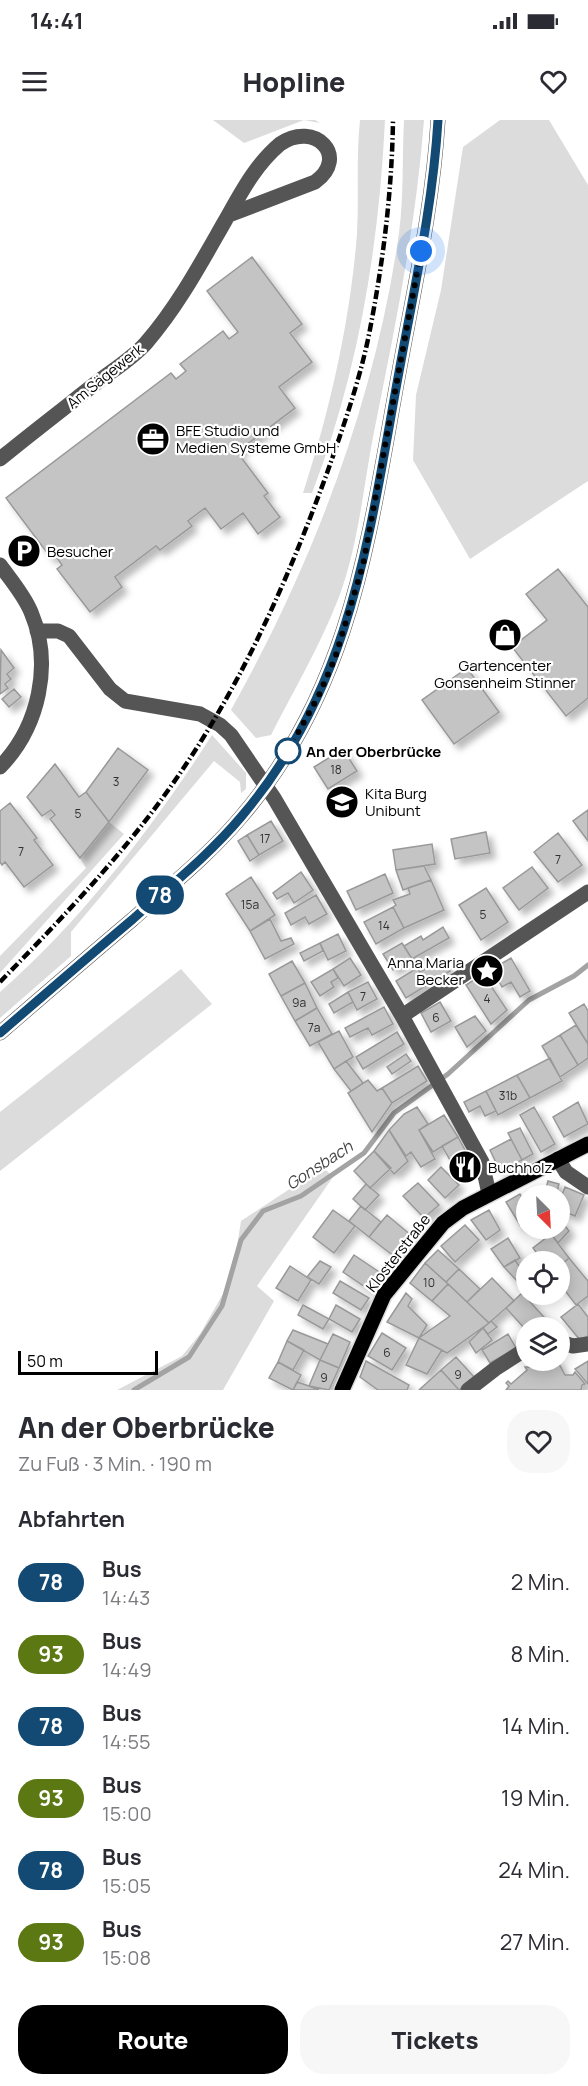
<!DOCTYPE html>
<html lang="de">
<head>
<meta charset="utf-8">
<style>
	:root { --surface:#fff; --page:#f7f7f7; --text:#2b2b33; --muted:#7c7c81; --accent:#000 }
	body { margin:0; font-family:Manrope,sans-serif; background:var(--page); color:var(--text); height:100vh; display:flex; flex-direction:column; font-size:22px; white-space:nowrap }
	* { box-sizing:border-box; margin:0 }
	p { font-size:20px; color:var(--muted) }
	.icon { flex:none; width:33px; height:33px; fill:none; stroke:currentColor; stroke-width:2; stroke-linecap:round; stroke-linejoin:round }
	.map { position:relative; height:1270px; overflow:hidden }
	.panel { display:flex; flex-direction:column; background:var(--surface); flex:1 }
	.panel>* { flex:none }
	.badge { padding:0 12px; border-radius:20px; font-size:21px; line-height:39px }
	.needle { width:39px; rotate:156deg }
	.fabs { position:absolute; left:516px; top:1065px; display:grid; gap:12px }
	.fabs a { display:grid; place-items:center; width:54px; height:54px; border-radius:50%; background:var(--surface); box-shadow:0 3px 15px #0003; font-size:30px }
	.scale { position:absolute; left:18px; bottom:15px; width:140px; box-sizing:border-box; padding-left:6px; border:3px solid #000; border-top:0; font-size:16px; line-height:21px; white-space:nowrap; color:#000; -webkit-text-stroke:4px #fff; paint-order:stroke }
	.you { position:absolute; width:30px; height:30px; margin:-15px; border:4px solid #fff; border-radius:50%; background:#1a73e8; box-shadow:0 0 0 9px #1a73e833 }
	.map>.badge { position:absolute; translate:-50% -50%; box-shadow:0 0 0 3px #fff }
	h2 { padding:0 18px; font-size:22px; line-height:54px }
	.round { display:grid; place-items:center; flex:none; width:63px; height:63px; border-radius:24px; background:var(--page) }
	.head { display:flex; align-items:center; justify-content:space-between; height:102px; padding:0 18px }
	h1 { font-size:28px; font-weight:800; line-height:45px }
	.button { display:flex; gap:12px; margin-top:auto; padding:12px 18px }
	.button a { flex:1; height:69px; border-radius:24px; background:var(--accent); color:#fff; font-size:24px; font-weight:800; line-height:69px; text-align:center }
	.button a+a { background:var(--page); color:var(--text) }
	ul { padding:0; list-style:none }
	li { display:flex; align-items:center; gap:18px; height:72px; padding:0 18px }
	li div { flex:1 }
	li b { display:block; font-size:22px }
	li em { font-style:normal }
	li .badge { min-width:66px; font-weight:700; text-align:center }
	.status { display:flex; justify-content:space-between; align-items:center; height:42px; padding:0 30px; background:var(--surface); direction:ltr }
	.status svg { height:16px; fill:currentColor }
	header { display:flex; justify-content:space-between; align-items:center; height:78px; padding:0 18px; background:var(--surface); font-size:27px; font-weight:800 }
	.map>svg:first-child { display:block }
	.green { fill:#dcdcdc }
	.lines { fill:none; stroke-linecap:round; stroke-linejoin:round }
	.stream { stroke:#a3a3a3; stroke-width:5 }
	.building { fill:#c4c4c4; stroke:#999; stroke-width:1.5; filter:url(#shadow) }
	.major-casing { stroke:#dbdbdb; stroke-width:18 }
	.minor { stroke:#555; stroke-width:15 }
	.major { stroke:#000; stroke-width:15 }
	.rail { stroke:#000; stroke-width:4.5; stroke-dasharray:9 3 1.5 3; stroke-linecap:butt }
	.line-casing { stroke:#fff; stroke-width:14 }
	.line { stroke:#124a73; stroke-width:9 }
	.walk { stroke:#000; stroke-width:6; stroke-dasharray:0 10.8 }
	.stop-dot { fill:#fff; stroke:#124a73; stroke-width:3 }
	.labels { text-anchor:middle; dominant-baseline:central; stroke-width:4.5; stroke-linejoin:round; paint-order:stroke }
	.number-label { font-size:12px; fill:#313131 }
	.street-label { font-size:15px; fill:#000; stroke:#fff }
	.poi-label { font-size:15px; fill:#000; stroke:#fff; text-anchor:start }
	.stop-label { font-size:15px; font-weight:bold; fill:#000; stroke:#fff; text-anchor:start }
	.water-label { font-size:16px; font-style:italic; fill:#444; stroke:#fff }
</style>
</head>
<body>
<div class="status"><b>14:41</b><svg viewBox="0 0 49 12"><path d="M0 12V9h3v3zM5 12V6h3v6zM10 12V3h3v9zM15 12V0h3v12zM26 1h20v11H26zM47 4h2v5h-2z"/></svg></div>
<header><svg class="icon" aria-label="menu" viewBox="0 0 24 24"><path d="M4 6h16M4 12h16M4 18h16"/></svg>Hopline<svg class="icon" aria-label="heart" viewBox="0 0 24 24"><path d="M12 20l-8-8c-3-5 5-10 8-4 3-6 11-1 8 4z"/></svg></header>
<div class="map">
<svg width="588" height="1270" viewBox="0 0 588 1270">
	<defs>
		<filter id="shadow"><feDropShadow dx="5.5" dy="5.5" stdDeviation="3" flood-color="#0004"/></filter>
	</defs>
	<rect width="100%" height="100%" fill="#fff"/>
	<!-- green -->
	<path class="green" d="M213,0h102l5,3 -16,-3 -60,23z
		M360,0h25c-6,127 -27,254 -73,373h-9c27,-83 47,-171 54,-259 2,-38 -1,-76 3,-114z
		M404,0h20c-8,107 -30,212 -51,317 -10,53 -15,109 -34,160 -18,47 -45,93 -68,138l-15,3 -25,-28c83,-149 144,-309 168,-477 5,-37 3,-76 5,-113z
		M500,0h49l39,65v296l-118,78 -57,-99 3,-65 25,-105 22,-143z
		M212,615l34,38v16l-5,4 -1,-11 -26,-21 -143,171v24l-71,62v-26c83,-73 153,-165 212,-257z
		M109,702l15,12 -124,139v-17l86,-88 -6,-10z
		M181,849l31,35 -212,167v-59z
		M323,1047l10,10 -76,109 17,15 -51,89h-106l65,-34 18,-22 32,-56 9,-57z"/>
	<g class="lines">
		<!-- stream -->
		<path class="stream" d="M134,1270l55,-33 33,-51 19,-66 22,-29 38,-15 63,-43 30,-40 54,-39 81,-74 45,-24 14,-11"/>
	</g>
	<!-- building -->
	<path class="building" d="M252,137l50,67 -12,9 22,29 -33,25 16,21 -58,44 31,41 -4,3 16,21 -22,17 -15,-21 -22,16 -16,-21 -17,13 4,5 -32,24 -4,-4 -41,31 7,10 -32,25 -33,-43 5,-4 -7,-10 -4,3 -45,-60 165,-125 5,6 10,-8 -6,-7 43,-33 6,8 9,-7 -31,-41z
		M558,449l30,38v91l-22,18 -54,-69 35,-27 -21,-26z
		M1,530l13,18 -7,6 4,5 -6,5 3,4 -8,6z
		M467,548l32,44 -45,32 -32,-44z
		M14,569l7,8 -12,10 -7,-8z
		M118,628l30,22 -39,52 -23,-30z
		M343,629l14,22 -29,18 -14,-22z
		M55,644l24,33 7,-5 23,30 -29,36 -30,-39 5,-4 -4,-5 -9,6 -15,-19z
		M10,683l27,35 -3,2 19,25 -29,22 -19,-25 -3,3 -2,-3v-51z
		M588,690v31l-15,-20z
		M271,701l12,20 -24,14 -12,-20z
		M486,712l4,21 -35,6 -4,-20z
		M558,713l24,32 -24,17 -24,-30z
		M247,715l12,20 -9,6 -12,-20z
		M432,724l3,20 -39,6 -3,-20z
		M424,746l7,14 -28,10 -7,-20z
		M532,747l16,21 -29,22 -16,-22z
		M301,752l12,18 -19,13 -6,-10 -11,6 -4,-6z
		M385,754l8,19 -37,17 -9,-19z
		M251,757l24,38 -25,16 -24,-37z
		M431,760l13,30 -40,18 -11,-21 3,-2 -3,-5 17,-6 -2,-6z
		M486,768l22,34 -27,18 -22,-35z
		M316,775l11,19 -18,10 -4,-7 -14,8 -6,-12z
		M393,787l11,21 -28,16 -12,-22z
		M270,799l11,22 10,-3 3,6 -29,15 -15,-28z
		M443,807l6,11 -37,21 -8,-13 17,-10 2,4z
		M338,814l8,17 -18,9 -8,-17z
		M320,823l3,8 -19,10 -4,-8z
		M402,823l10,16 -19,11 -10,-16z
		M350,838l11,17 -17,11 -11,-17z
		M511,838l19,33 -10,6 -9,-15 -9,5 -10,-18z
		M442,839l8,12 -44,27 -10,-17 21,-13 3,4z
		M292,841l13,22 -24,13 -12,-22z
		M333,849l5,9 -7,4 3,5 -14,9 -9,-14z
		M483,854l24,36 -16,14 -25,-39z
		M368,862l9,17 -20,11 -9,-18z
		M305,863l12,25 -22,13 -14,-25z
		M348,872l5,10 -19,11 -5,-9z
		M440,882l11,19 -20,11 -10,-19z
		M584,884l4,7v33l-19,-31z
		M384,887l9,17 -21,11 -4,-7 -18,9 -5,-9z
		M317,888l15,26 -22,12 -15,-25z
		M475,896l11,15 -19,16 -12,-20z
		M576,905l12,19v14l-10,7 -18,-30z
		M339,911l14,26 -19,12 -16,-27z
		M397,912l7,12 -41,25 -7,-12z
		M560,915l18,30 -18,12 -18,-31z
		M406,934l5,7 -19,13 -5,-7z
		M550,938l12,23 -32,17 -13,-23z
		M346,941l17,22 -12,8 -17,-22z
		M418,946l9,15 -35,22 -10,-15z
		M517,955l13,23 -32,17 -12,-24z
		M368,960l9,11 5,-3 10,15 -20,29 -24,-39z
		M486,971l10,20 -11,5 -5,-10 -11,6 -5,-10z
		M578,982l10,22 -24,13 -11,-20z
		M417,987l11,17 -9,6 16,29 -14,8 -10,-15 -5,4 -17,-26 15,-16z
		M534,987l21,37 -14,8 -21,-37z
		M444,995l14,22 -25,15 -14,-22z
		M520,1008l13,26 -11,6 -14,-27z
		M389,1010l19,31 -14,13 -20,-23z
		M458,1017l15,28 -15,9 -16,-28z
		M511,1019l11,21 -22,11 -10,-21z
		M374,1031l17,17 -21,20 -16,-17z
		M441,1047l18,18 -14,13 -17,-18z
		M548,1061l11,3 -3,12h-12z
		M418,1063l21,22 -15,13 -21,-22z
		M366,1064l13,11 -14,15 -12,-11z
		M565,1067l19,8 -9,21 -15,-6v-10z
		M520,1074l6,12v16l-6,3 -14,-23z
		M361,1086l20,16 -12,15 -20,-16z
		M333,1090l22,16 -21,27 -21,-16z
		M489,1090l11,20 -14,10 -15,-20z
		M387,1095l25,21 -17,21 -26,-20z
		M560,1099l9,12 -11,12 -10,-13 12,-2z
		M465,1105l14,15 -24,22 -14,-16z
		M551,1114l18,24 -9,8v-4h-17l-10,-14z
		M508,1118l12,20 -16,9 -13,-18z
		M438,1130l21,19 -13,13 -21,-19z
		M354,1135l28,19 -11,17 -28,-19z
		M569,1138l19,23v15l-12,9 -16,-21v-18z
		M515,1140l10,15 -8,6 -13,-14z
		M320,1141l11,6 -12,17 -12,-7z
		M425,1143l23,21 -16,17 -22,-18z
		M290,1146l21,14 -13,21 -22,-13z
		M459,1149l21,20 -13,13 -21,-20z
		M526,1154v20l-9,-13z
		M492,1158l22,23 -25,22 -22,-21z
		M340,1161l29,17 -8,12 -28,-17z
		M448,1164l41,39 -42,30 -28,-15 31,-22 -18,-15z
		M406,1173l6,6 -4,7 19,19 -8,13 -32,-16z
		M522,1173l31,34 -27,1v2l-20,-22z
		M578,1184l10,13v19l-8,4 -19,-23z
		M303,1185l26,14 -6,10 -25,-14z
		M336,1185l24,14 -8,13 -23,-13z
		M491,1201l6,6 -9,7 -5,-6z
		M483,1208l9,12 -16,13 -7,-11z
		M293,1210l35,14 -8,16 -33,-19z
		M382,1213l24,15 -14,22 -24,-14z
		M333,1214l17,8 -11,26 -19,-8z
		M508,1214l8,14 -26,15 -8,-13z
		M419,1218l23,12 -15,24 -21,-9z
		M287,1221l17,9 -11,20 -15,-8z
		M456,1237l18,20 -15,13 -18,-20z
		M320,1240l19,8 -10,22 -20,-4z
		M539,1240h18l8,15h8l2,-3 10,12 -3,1 -1,5h-75l3,-4 -3,-3 2,-2 3,3 16,-14 -2,-3h10z
		M366,1241l43,24 -2,5h-29l-18,-13z
		M588,1241v23l-13,-15z
		M278,1242l23,13 -8,15 -24,-12z
		M441,1250l18,20h-40z
		M297,1262l12,4 10,4h-26z"/>
	<g class="lines">
		<!-- major casing -->
		<g class="major-casing">
			<path id="major" d="M342,1270l42,-95 59,-72 20,-15 125,-64"/>
		</g>
		<!-- minor -->
		<path class="minor" d="M0,339c33,-27 67,-53 100,-79 15,-11 34,-23 46,-37 32,-37 55,-80 79,-122 16,-28 30,-56 55,-77 35,-24 70,13 35,38l-86,33
			M0,445c11,15 24,30 31,47 22,52 8,115 -31,155
			M37,511h21l11,5 41,53 15,12 75,13 20,11 11,10 43,63 128,218 80,146 7,32
			M402,896l186,-124
			M0,913c44,-38 88,-76 133,-114 37,-33 76,-64 108,-102 112,-131 128,-283 158,-445 15,-83 34,-167 39,-252
			M558,1039l8,13 22,15
			M560,1222l13,4 15,-2
			M468,1270l27,-21 31,-20"/>
		<!-- major -->
		<use href="#major" class="major"/>
		<!-- rail -->
		<path class="rail" d="M0,862c62,-64 125,-129 176,-203 65,-93 112,-199 151,-306 17,-48 35,-99 44,-149 13,-68 21,-136 22,-204"/>
	</g>
	<g class="lines">
		<!-- line casing -->
		<g class="line-casing">
			<path id="line" d="M0,913c44,-38 88,-76 133,-114 37,-33 76,-64 108,-102 112,-131 128,-283 158,-445 15,-83 34,-167 39,-252"/>
		</g>
		<!-- line -->
		<use href="#line" class="line"/>
		<!-- walk -->
		<path class="walk" d="M288,631l31,-56 16,-37 28,-93 58,-314"/>
	</g>
	<!-- icons -->
	<defs>
		<g id="office-disc" transform="scale(1.725)"><circle r="9.5" fill="#000" stroke="#fff"/><path d="M-6-3h4V-5.5h4V-3h4V5H-6ZM-1-4.5V-3h2v-1.5ZM-6 0V1H6V0Z" fill="#fff"/></g>
		<g id="parking-disc" transform="scale(1.725)"><circle r="9.5" fill="#000" stroke="#fff"/><path d="M-3.5-5.5H1a3.5 3.5 0 0 1 0 7H-1V5.5H-3.5ZM-1-3.4V-.6H.8a1.4 1.4 0 0 0 0-2.8Z" fill="#fff"/></g>
		<g id="shop-disc" transform="scale(1.725)"><circle r="9.5" fill="#000" stroke="#fff"/><path d="M-5-2.5h2.3a2.7 3.5 0 0 1 5.4 0H5L5.5 6h-11ZM-1.5-2.5h3a1.5 2.3 0 0 0-3 0Z" fill="#fff"/></g>
		<g id="school-disc" transform="scale(1.725)"><circle r="9.5" fill="#000" stroke="#fff"/><path d="M0-5L7-2L0 1L-7-2ZM-4 1L0 2.5L4 1V4Q0 6-4 4Z" fill="#fff"/></g>
		<g id="sight-disc" transform="scale(1.725)"><circle r="9.5" fill="#000" stroke="#fff"/><path d="M0-6L1.8-2.2L6-1.7L2.9 1.2L3.7 5.4L0 3.3L-3.7 5.4L-2.9 1.2L-6-1.7L-1.8-2.2Z" fill="#fff"/></g>
		<g id="restaurant-disc" transform="scale(1.725)"><circle r="9.5" fill="#000" stroke="#fff"/><path d="M-5-6h1v4h1v-4h1v4h1v-4h1v5L-1.5 .5V6h-2V.5L-5-1ZM5-6V6H3V1.5H1.5Q1.5-4 5-6Z" fill="#fff"/></g>
	</defs>
	<g fill-rule="evenodd">
		<use href="#office-disc" x="153" y="319"/>
		<use href="#parking-disc" x="24" y="431"/>
		<use href="#shop-disc" x="505" y="515"/>
		<use href="#school-disc" x="342" y="682"/>
		<use href="#sight-disc" x="487" y="851"/>
		<use href="#restaurant-disc" x="465" y="1047"/>
	</g>
	<!-- markers -->
	<circle class="stop-dot" cx="288" cy="631" r="12"/>
	<g class="labels">
		<!-- number labels -->
		<g class="number-label">
			<text x="336" y="649">18</text>
			<text x="116" y="661">3</text>
			<text x="78" y="693">5</text>
			<text x="265" y="718">17</text>
			<text x="21" y="731">7</text>
			<text x="558" y="739">7</text>
			<text x="250" y="784">15a</text>
			<text x="483" y="794">5</text>
			<text x="384" y="805">14</text>
			<text x="363" y="876">7</text>
			<text x="487" y="878">4</text>
			<text x="299" y="882">9a</text>
			<text x="436" y="897">6</text>
			<text x="314" y="907">7a</text>
			<text x="508" y="975">31b</text>
			<text x="429" y="1162">10</text>
			<text x="387" y="1232">6</text>
			<text x="458" y="1254">9</text>
			<text x="324" y="1257">9</text>
		</g>
		<!-- street labels -->
		<g class="street-label">
			<text transform="translate(105 256) rotate(-39)">Am Sägewerk</text>
			<text transform="translate(398 1133) rotate(-52)">Klosterstraße</text>
		</g>
		<!-- poi labels -->
		<g class="poi-label">
			<text x="176" y="310">BFE Studio und<tspan x="176" dy="17">Medien Systeme GmbH</tspan></text>
			<text x="47" y="431">Besucher</text>
			<text x="505" y="545" text-anchor="middle">Gartencenter<tspan x="505" dy="17">Gonsenheim Stinner</tspan></text>
			<text x="365" y="673">Kita Burg<tspan x="365" dy="17">Unibunt</tspan></text>
			<text x="464" y="842" text-anchor="end">Anna Maria<tspan x="464" dy="17">Becker</tspan></text>
			<text x="488" y="1047">Buchholz</text>
		</g>
		<!-- stop labels -->
		<g class="stop-label">
			<text x="306" y="631">An der Oberbrücke</text>
		</g>
		<!-- water labels -->
		<g class="water-label">
			<text transform="translate(319 1045) rotate(-33)">Gonsbach</text>
		</g>
	</g>
</svg>
<div class="fabs">
<a><svg class="needle" viewBox="-14 -14 28 28"><path d="M0-13l5 13h-10z" fill="#e53935"/><path d="M0 13l5-13h-10z" fill="#7c7c81"/></svg></a>
<a><svg class="icon" aria-label="locate" viewBox="0 0 24 24"><circle cx="12" cy="12" r="6"/><path d="M12 2v4M12 18v4M2 12h4M18 12h4"/></svg></a>
<a><svg class="icon" aria-label="layers" viewBox="0 0 24 24"><path d="M12 4l9 5-9 5-9-5zM3 14l9 5 9-5"/></svg></a>
</div>
<div class="scale">50 m</div>
<div class="you" style="left:421px;top:131px"></div>
<b class="badge" style="left:160px;top:775px;background:#124a73;color:#fff">78</b>
</div>
<section class="panel">
<div class="head"><div><h1>An der Oberbrücke</h1><p>Zu Fuß · 3 Min. · 190 m</p></div><a class="round"><svg class="icon" aria-label="heart" viewBox="0 0 24 24"><path d="M12 20l-8-8c-3-5 5-10 8-4 3-6 11-1 8 4z"/></svg></a></div>
<h2>Abfahrten</h2>
<ul>
<li><span class="badge" style="background:#124a73;color:#fff">78</span><div><b>Bus</b><p>14:43</p></div><em>2 Min.</em></li>
<li><span class="badge" style="background:#5b7813;color:#fff">93</span><div><b>Bus</b><p>14:49</p></div><em>8 Min.</em></li>
<li><span class="badge" style="background:#124a73;color:#fff">78</span><div><b>Bus</b><p>14:55</p></div><em>14 Min.</em></li>
<li><span class="badge" style="background:#5b7813;color:#fff">93</span><div><b>Bus</b><p>15:00</p></div><em>19 Min.</em></li>
<li><span class="badge" style="background:#124a73;color:#fff">78</span><div><b>Bus</b><p>15:05</p></div><em>24 Min.</em></li>
<li><span class="badge" style="background:#5b7813;color:#fff">93</span><div><b>Bus</b><p>15:08</p></div><em>27 Min.</em></li>
</ul>
<div class="button"><a>Route</a><a>Tickets</a></div>
</section>
</body>
</html>
